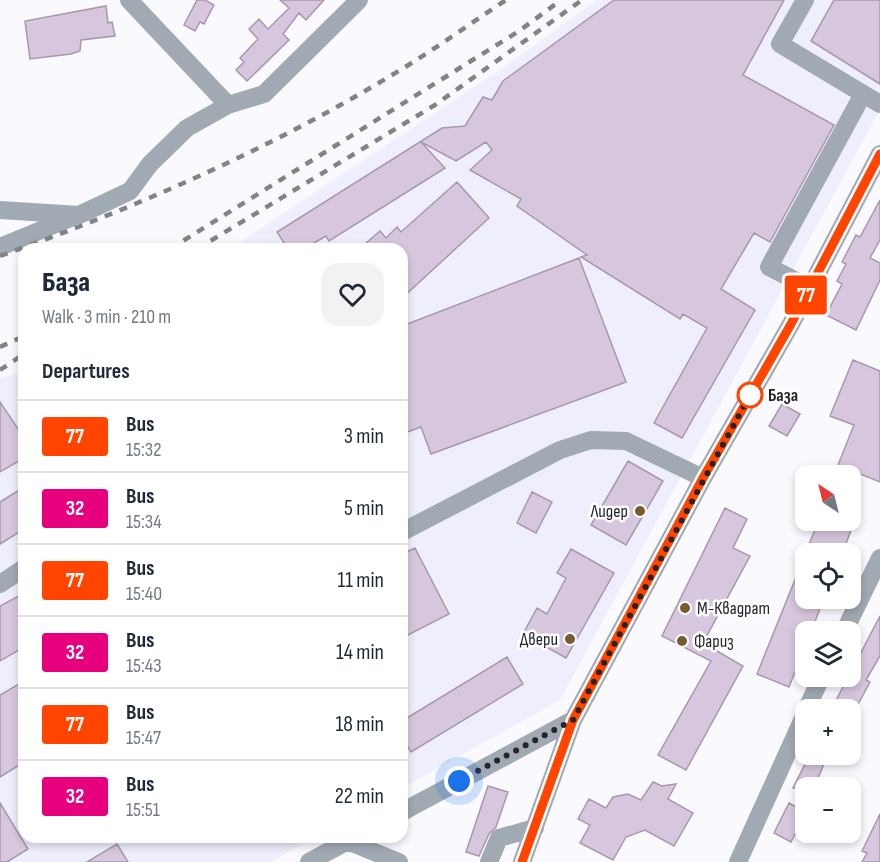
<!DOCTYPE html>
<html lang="en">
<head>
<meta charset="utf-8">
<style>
	:root { --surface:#fff; --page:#f2f2f3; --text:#1f2937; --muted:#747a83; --line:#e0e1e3 }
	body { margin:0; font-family:"Sofia Sans Condensed",sans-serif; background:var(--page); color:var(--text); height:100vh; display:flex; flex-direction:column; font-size:22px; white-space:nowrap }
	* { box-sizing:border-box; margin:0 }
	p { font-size:20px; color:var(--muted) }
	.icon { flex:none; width:33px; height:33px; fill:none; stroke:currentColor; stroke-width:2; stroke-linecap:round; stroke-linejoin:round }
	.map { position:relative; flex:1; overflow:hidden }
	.sheet { position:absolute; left:18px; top:243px; width:390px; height:600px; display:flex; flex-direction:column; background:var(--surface); border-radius:18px; box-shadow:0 3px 9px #0003 }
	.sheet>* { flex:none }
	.badge { padding:0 12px; border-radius:4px; font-size:21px; line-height:39px }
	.needle { width:39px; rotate:325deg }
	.tools { position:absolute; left:795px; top:465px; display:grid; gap:12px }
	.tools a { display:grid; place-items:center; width:66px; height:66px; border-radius:12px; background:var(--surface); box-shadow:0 3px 9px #0003; font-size:30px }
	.you { position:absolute; width:30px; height:30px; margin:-15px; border:4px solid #fff; border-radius:50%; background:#1a73e8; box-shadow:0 0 0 9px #1a73e833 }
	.map>.badge { position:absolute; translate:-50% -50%; box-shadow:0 0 0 3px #fff }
	h2 { padding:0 24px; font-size:22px; line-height:54px }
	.round { display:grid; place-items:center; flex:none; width:63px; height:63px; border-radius:18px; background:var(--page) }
	.summary { display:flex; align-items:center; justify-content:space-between; height:102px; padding:0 24px }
	h1 { font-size:28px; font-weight:800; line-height:45px }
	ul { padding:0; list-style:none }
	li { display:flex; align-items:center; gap:18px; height:72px; padding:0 24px; border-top:2px solid var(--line) }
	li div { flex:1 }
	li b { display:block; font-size:22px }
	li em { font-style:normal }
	li .badge { min-width:66px; font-weight:700; text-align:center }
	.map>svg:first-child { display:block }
	.built { fill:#eeeefc }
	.building { fill:#d7c7de; stroke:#a798ae; stroke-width:1.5 }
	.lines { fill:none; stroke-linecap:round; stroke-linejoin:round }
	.minor { stroke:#a1a9b2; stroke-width:18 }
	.rail { stroke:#828289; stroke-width:4.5; stroke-dasharray:8 8; stroke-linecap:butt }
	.line-casing { stroke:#fff; stroke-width:14 }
	.line { stroke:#ff4500; stroke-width:9 }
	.walk { stroke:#24242d; stroke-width:6; stroke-dasharray:0 10.8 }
	.stop-dot { fill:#fff; stroke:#ff4500; stroke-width:3 }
	.poi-dot { fill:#785b2e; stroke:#fff; stroke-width:2 }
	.labels { text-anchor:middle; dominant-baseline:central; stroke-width:5; stroke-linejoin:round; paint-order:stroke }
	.stop-label { font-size:18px; font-weight:bold; fill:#24242d; stroke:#fff; text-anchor:start }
	.poi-label { font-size:18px; fill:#24242d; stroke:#fff; text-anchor:end }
</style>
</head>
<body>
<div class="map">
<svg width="880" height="862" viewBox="0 0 880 862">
	<rect width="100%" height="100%" fill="#f9f9fe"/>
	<!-- built -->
	<path class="built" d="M597,0h283v109l-320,591 -158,88v-539h-172l274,-182z
		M24,372v465h291l-44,25h-271v-484z"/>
	<!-- building -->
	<path class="building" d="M197,0h8l9,5 -10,19 -4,-2 -5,9 -11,-6z
		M280,0h44l-18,20 -7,-7 -16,21 6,6 -42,41 -11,-11 8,-8 -4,-4 18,-19 -9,-10 10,-10 9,10 21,-21z
		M614,0h170l-41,75 91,50 -64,117 -16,-9 -33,56 34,21 -73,128 -28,-15 53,-95 -24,-14 -3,5 -99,-62 6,-2 -70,-49 4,-7 -51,-29 22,-20 -6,-8 -30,19 -35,-19 24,26 -116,73 -3,-5 -22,13h-16l-11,-17 165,-104 23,-2 18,-29 9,3 11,-19z
		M834,0h46v84l-69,-43z
		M106,6l2,17 4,-1 3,14 -34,4 -1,11 -9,3 -41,5 -5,-38z
		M457,182l32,36 -87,80v-49h-43l21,-18 6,7 11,-11 4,5z
		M880,200v40l-10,18 10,5v17l-24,50 -30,-15 16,-31 -5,-3 9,-17 -4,-2 14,-27 4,2z
		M579,258l47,124 -195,72 -10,-27 -19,7v-108z
		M853,360l27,11v111l-42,-17 16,-40 -24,-9z
		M0,402l24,36v20l-24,14z
		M782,404l18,10 -13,22 -18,-10z
		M628,461l35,20 -37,64 -35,-20z
		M24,487v42l-24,15v-42z
		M532,492l20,10 -16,31 -19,-10z
		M725,508l22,11 -14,29 17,8 -47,87 40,23 -57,104 -28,-15 53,-94 -49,-25z
		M819,520h36l-13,34h-37z
		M415,548l34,66 -47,24v-84z
		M571,549l43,24 -48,85 -43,-24 14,-26 10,6 19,-36 -9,-5z
		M805,555l1,43h18l-13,34h-5v12l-17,43 -32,-13z
		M24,593v54l-24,14v-55z
		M880,616v40l-14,24 4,2 -20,37v-10l-19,1z
		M507,657l16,27 -112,68 -9,-14v-17z
		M24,681v81l-24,15v-82z
		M810,754h18l-14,34h-21z
		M653,782l9,4 14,-2 -8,15 25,14 -19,33 -29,-16 -19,7 -13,23 -33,-17 10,-18 -12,-6 11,-20 17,9 7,-11 15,-3 13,6z
		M488,786l20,6 -12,35 -7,7 -10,22 -13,-4z
		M0,803l28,46 -21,13h-7z
		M789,803l14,8 -4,6 4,2 -12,23 -17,-9z
		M880,814v48h-18l5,-9 -5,-2z
		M117,844l11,18h-41z"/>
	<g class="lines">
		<!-- minor -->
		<path class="minor" d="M129,0l99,105
			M805,0l-25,44 100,60
			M0,210l79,5 51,-24 20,-27 37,-36 41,-23 36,-11 95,-94
			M0,247l73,-30
			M810,288l-41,-21 94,-173
			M402,532l158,-82 31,-10 35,1 77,37
			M0,584l24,-16
			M844,632l36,-74
			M806,710l16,-34
			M402,812l171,-92
			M347,841l52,21
			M309,862l46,-25
			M489,862l10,-24 36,-10
			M522,862l51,-142 130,-242 88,-154 89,-170
			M738,862l68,-150"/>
		<!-- rail -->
		<path class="rail" d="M170,249l349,-218 42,-31
			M197,249l238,-144 147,-105
			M0,256c135,-48 270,-107 392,-181 39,-23 76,-50 114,-75
			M0,347l24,-11
			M0,370l24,-16"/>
	</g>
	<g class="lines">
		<!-- line casing -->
		<g class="line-casing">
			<path id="line" d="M522,862l51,-142 130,-242 88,-154 89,-170"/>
		</g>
		<!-- line -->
		<use href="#line" class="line"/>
		<!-- walk -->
		<path class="walk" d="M459,781l114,-61 177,-325"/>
	</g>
	<!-- markers -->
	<circle class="stop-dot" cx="750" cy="395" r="12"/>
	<g class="poi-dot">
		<circle cx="640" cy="511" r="6"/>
		<circle cx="685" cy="608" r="6"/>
		<circle cx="570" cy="639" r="6"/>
		<circle cx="682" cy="641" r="6"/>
	</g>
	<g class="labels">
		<!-- stop labels -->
		<g class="stop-label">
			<text x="768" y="395">База</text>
		</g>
		<!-- poi labels -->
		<g class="poi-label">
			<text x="628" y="511">Лидер</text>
			<text x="697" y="608" text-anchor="start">М-Квадрат</text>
			<text x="558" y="639">Двери</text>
			<text x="694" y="641" text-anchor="start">Фариз</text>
		</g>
	</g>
</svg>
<div class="tools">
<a><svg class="needle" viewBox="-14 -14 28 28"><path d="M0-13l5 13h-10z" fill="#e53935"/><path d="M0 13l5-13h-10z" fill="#747a83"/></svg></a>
<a><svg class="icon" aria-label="locate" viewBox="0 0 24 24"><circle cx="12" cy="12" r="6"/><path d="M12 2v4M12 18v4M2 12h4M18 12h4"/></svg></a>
<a><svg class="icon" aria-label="layers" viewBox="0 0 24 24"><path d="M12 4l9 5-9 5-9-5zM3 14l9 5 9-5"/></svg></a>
<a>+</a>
<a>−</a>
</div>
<div class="you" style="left:459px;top:781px"></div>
<b class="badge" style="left:806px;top:295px;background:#ff4500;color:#fff">77</b>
<section class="sheet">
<div class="summary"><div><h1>База</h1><p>Walk · 3 min · 210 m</p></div><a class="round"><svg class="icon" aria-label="heart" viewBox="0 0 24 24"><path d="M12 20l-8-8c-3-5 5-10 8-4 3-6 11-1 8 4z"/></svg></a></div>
<h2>Departures</h2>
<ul>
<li><span class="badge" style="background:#ff4500;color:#fff">77</span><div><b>Bus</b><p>15:32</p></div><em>3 min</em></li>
<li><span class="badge" style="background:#e6007e;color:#fff">32</span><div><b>Bus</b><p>15:34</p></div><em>5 min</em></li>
<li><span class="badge" style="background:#ff4500;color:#fff">77</span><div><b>Bus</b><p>15:40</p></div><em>11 min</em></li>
<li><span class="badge" style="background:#e6007e;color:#fff">32</span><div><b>Bus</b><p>15:43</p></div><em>14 min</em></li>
<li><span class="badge" style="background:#ff4500;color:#fff">77</span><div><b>Bus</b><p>15:47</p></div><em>18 min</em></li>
<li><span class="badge" style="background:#e6007e;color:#fff">32</span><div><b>Bus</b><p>15:51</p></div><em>22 min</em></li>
</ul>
</section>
</div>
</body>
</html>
